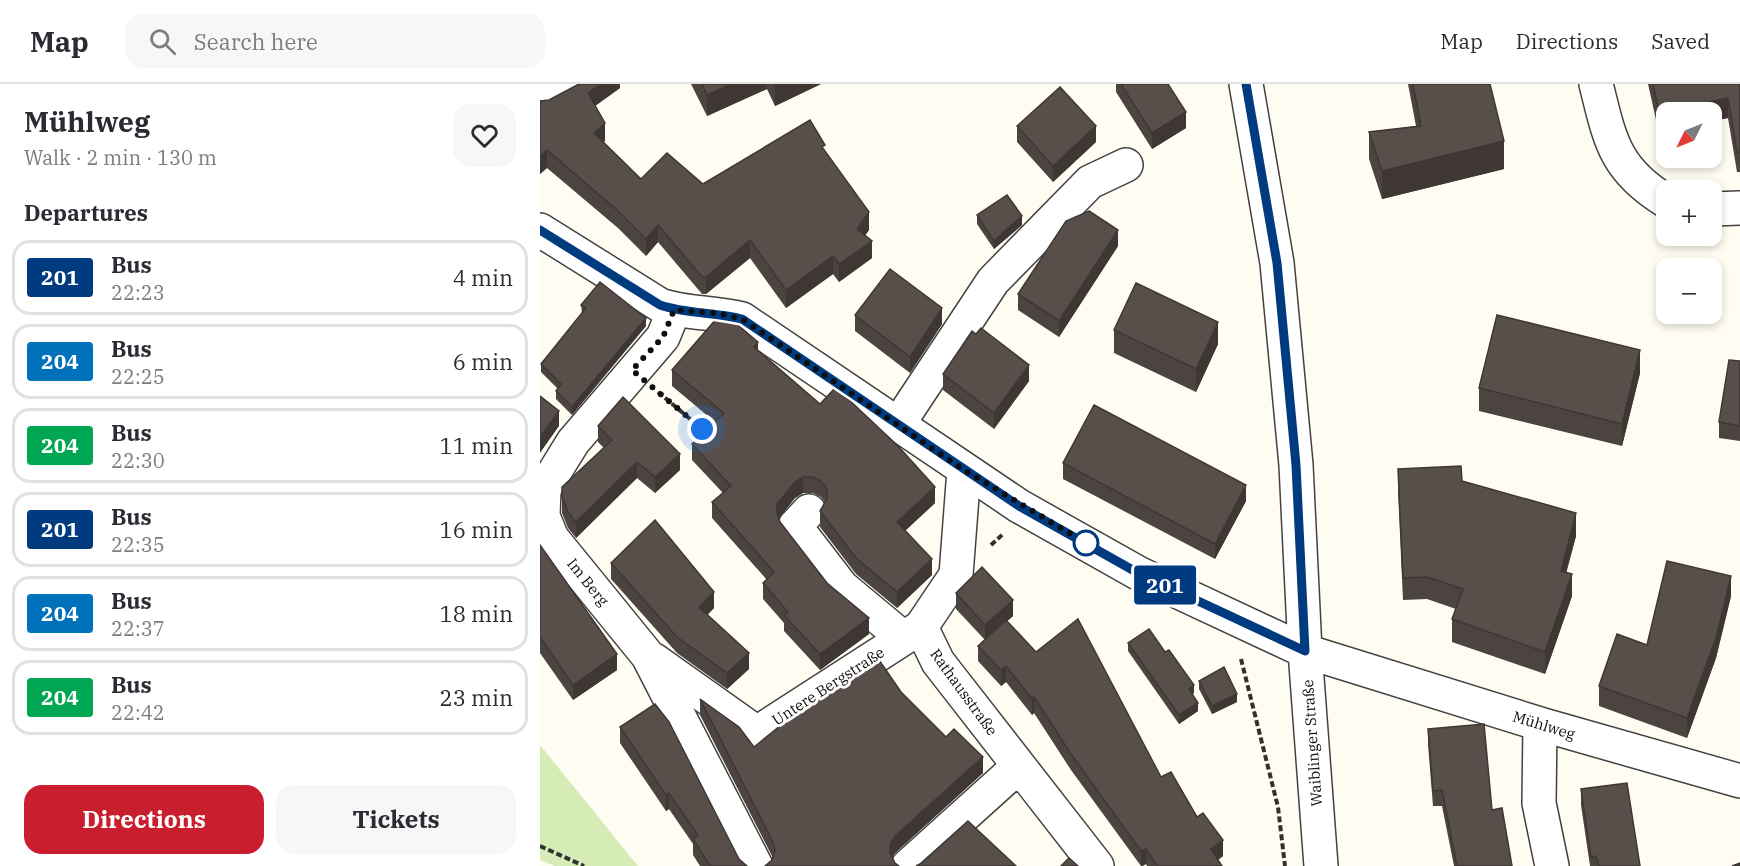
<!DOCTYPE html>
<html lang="en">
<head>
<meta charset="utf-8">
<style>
	:root { --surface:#fff; --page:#f7f7f7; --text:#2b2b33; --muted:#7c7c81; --line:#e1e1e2; --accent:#c81e2d }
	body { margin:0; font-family:"IBM Plex Serif",serif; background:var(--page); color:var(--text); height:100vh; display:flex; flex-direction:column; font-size:22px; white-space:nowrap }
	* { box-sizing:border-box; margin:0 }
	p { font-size:20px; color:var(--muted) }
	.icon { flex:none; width:33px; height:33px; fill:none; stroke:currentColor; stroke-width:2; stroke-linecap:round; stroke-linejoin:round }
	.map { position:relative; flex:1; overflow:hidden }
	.drawer { display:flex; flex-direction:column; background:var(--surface); width:540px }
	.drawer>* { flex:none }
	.badge { padding:0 12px; border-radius:4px; font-size:21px; line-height:39px }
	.needle { width:39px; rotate:227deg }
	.tools { position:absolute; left:1116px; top:18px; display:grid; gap:12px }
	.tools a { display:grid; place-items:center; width:66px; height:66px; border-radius:12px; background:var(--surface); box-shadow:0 3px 9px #0003; font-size:30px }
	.you { position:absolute; width:30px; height:30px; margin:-15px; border:4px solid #fff; border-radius:50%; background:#1a73e8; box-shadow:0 0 0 9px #1a73e833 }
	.map>.badge { position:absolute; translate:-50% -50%; box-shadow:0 0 0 3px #fff }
	h2 { padding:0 24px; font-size:22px; line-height:54px }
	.round { display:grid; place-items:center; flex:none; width:63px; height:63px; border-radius:18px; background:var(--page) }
	.head { display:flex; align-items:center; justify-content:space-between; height:102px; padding:0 24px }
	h1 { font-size:28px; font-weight:800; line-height:45px }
	.button { display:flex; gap:12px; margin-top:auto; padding:12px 24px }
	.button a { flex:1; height:69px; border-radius:18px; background:var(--accent); color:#fff; font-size:24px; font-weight:800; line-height:69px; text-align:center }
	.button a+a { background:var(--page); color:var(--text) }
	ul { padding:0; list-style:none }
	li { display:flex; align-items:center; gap:18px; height:75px; margin:0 12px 9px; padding:0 12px; border:3px solid var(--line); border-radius:18px }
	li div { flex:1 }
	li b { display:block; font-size:22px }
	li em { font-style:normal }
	li .badge { min-width:66px; font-weight:700; text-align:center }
	header { display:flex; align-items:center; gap:36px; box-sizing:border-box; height:84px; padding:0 30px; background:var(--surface); border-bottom:2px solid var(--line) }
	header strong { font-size:28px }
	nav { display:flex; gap:33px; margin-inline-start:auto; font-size:21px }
	.search { width:420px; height:54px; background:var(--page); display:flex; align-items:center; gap:15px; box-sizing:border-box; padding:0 21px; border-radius:18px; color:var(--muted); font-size:22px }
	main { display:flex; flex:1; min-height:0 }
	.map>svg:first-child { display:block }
	.grass { fill:#d5ecb7 }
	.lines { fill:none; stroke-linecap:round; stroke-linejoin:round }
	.minor-casing { stroke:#424242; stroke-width:36 }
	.path { stroke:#313131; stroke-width:4; stroke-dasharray:6 3; stroke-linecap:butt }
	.minor { stroke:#fff; stroke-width:33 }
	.wall { fill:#4c4440 }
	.shaded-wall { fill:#3e3734 }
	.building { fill:#584f4a; stroke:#3e3734; stroke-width:1.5 }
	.line-casing { stroke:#fff; stroke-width:14 }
	.line { stroke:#003b80; stroke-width:9 }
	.walk { stroke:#0f0f0f; stroke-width:6; stroke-dasharray:0 10.8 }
	.stop-dot { fill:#fff; stroke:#003b80; stroke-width:3 }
	.labels { text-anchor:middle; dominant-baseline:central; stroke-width:6; stroke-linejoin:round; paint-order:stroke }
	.street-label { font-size:15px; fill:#0f0f0f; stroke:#fff }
</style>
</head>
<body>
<header>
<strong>Map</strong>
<div class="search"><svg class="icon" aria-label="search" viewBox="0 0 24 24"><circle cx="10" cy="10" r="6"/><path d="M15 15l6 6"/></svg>Search here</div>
<nav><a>Map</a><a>Directions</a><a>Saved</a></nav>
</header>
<main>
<section class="drawer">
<div class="head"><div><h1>Mühlweg</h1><p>Walk · 2 min · 130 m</p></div><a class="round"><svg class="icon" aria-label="heart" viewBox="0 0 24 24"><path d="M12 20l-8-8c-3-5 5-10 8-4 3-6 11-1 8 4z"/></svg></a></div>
<h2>Departures</h2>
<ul>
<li><span class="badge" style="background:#003b80;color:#fff">201</span><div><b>Bus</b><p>22:23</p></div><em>4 min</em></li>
<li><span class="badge" style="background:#0072bc;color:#fff">204</span><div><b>Bus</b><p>22:25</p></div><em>6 min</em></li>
<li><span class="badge" style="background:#00a651;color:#fff">204</span><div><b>Bus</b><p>22:30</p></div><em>11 min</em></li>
<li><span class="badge" style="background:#003b80;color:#fff">201</span><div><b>Bus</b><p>22:35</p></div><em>16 min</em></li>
<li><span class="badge" style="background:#0072bc;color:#fff">204</span><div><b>Bus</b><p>22:37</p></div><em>18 min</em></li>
<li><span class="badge" style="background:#00a651;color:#fff">204</span><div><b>Bus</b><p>22:42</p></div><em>23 min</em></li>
</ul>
<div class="button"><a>Directions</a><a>Tickets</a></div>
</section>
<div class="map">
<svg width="1200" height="782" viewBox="0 0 1200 782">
	<rect width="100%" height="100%" fill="#fffcf1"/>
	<!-- grass -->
	<path class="grass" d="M0,661l98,121h-83l-15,-6z"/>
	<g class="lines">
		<!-- minor casing -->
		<g class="minor-casing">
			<path id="minor" d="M706,0l31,179 19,202 9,186 16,215
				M1056,0c14,56 18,85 70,117
				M0,17l32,-17
				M1172,125l28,-1
				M0,146l120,75c26,9 55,7 82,14l277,187 119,67 167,78 235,73 200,57
				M134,226l-11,27 -90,105 -29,47 -1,27 9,22 96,118 108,210
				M359,339l94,-142 97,-99 36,-17
				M424,386l-8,105 -35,52 17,35 159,204
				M269,427l-14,15 47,61 60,50
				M114,576l103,73 164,-106
				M1000,640l-1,79 13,63
				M368,782l111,-100"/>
		</g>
		<!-- path -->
		<path class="path" d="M118,308l44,37 14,-5
			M451,461l12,-11
			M701,575l37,148 7,59
			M0,762l44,20"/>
		<!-- minor -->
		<use href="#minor" class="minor"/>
	</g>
	<!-- wall -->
	<path class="wall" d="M80,0v4l-25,18 10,35 -2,1 38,37 62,5 122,-33 44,79 -4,5 7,23 -33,24 -6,-8 -47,34 -36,-50 -44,36h-4l-44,-52 -12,14 -28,-28 -71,-60 -7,6 9,-74z
		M151,0h130l-46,22 -8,-17 -60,27z
		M576,0h52l18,44 -34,21 -36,-57z
		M868,0h82l14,85 -122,30 -13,-40v-27l47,-6z
		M1108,0h92v88h-3l-9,-54 -16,3v-9h-46v19l-7,2z
		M477,42l79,16 -43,40 -36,-40z
		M437,131l45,10 -28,24 -17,-25z
		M578,162l-59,91 -41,-27v-16z
		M41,221l65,21 -74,89 -16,-16v-8l2,-2 -17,-17v-8l41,-51z
		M315,231l87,9 -32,49 -55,-42z
		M574,246l104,14 -22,48 -82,-39z
		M218,266l177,153 -30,28 27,44 -35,33 -41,-34 -36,-47v-16l5,-9 -4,-5 -8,-4h-10l-8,5 -16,20 1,4 47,61 42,51 -49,36 -36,-39v-8l-21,-24v-16l4,-3 -55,-62v-16l11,-9 -31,-33v-16l23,-22 -43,-36v-16z
		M1200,277v80l-21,-3v-16z
		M1100,289l-18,73 -143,-35v-23z
		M403,290l86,7 -35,48 -51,-39z
		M58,342l82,44 -25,23 -18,-15 -61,60 -8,-10 -6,-15v-26l42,-39 -6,-6z
		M523,379l183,38 -31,58 -152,-80z
		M858,385l64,12 114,55 -10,36 6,24 -27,78 -93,-32v-23l4,-10 -29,-10 -24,1 -5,-109z
		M0,461l77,125 -44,30 -33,-47z
		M71,479l103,45 -7,7 42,54 -22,20 -50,-36 -66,-74z
		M416,509l57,23 -6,5 29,31 125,125 36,40 26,39 -5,4 4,6h-75l-1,-2 -3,2h-2l-70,-96 -37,-57 -2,2 -26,-33 -5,4 -23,-25v-15l7,-6 -29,-31z
		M1191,512l-15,62 -29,80 -88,-32v-20l48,-41z
		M588,559l37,9 29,41 -2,1 6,17 -19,13 -51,-73z
		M659,597l38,21 -25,12 -13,-25z
		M361,608l82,81 -88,80 -3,5 3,5 -123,-3 1,-2 -73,-143v-16l54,48z
		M80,643l119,132 8,7h-47l-7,-11v-11l-24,-35 -3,2 -46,-68z
		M888,645l64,81 20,56h-58l-12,-60h-9l-5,-62z
		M1041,705l59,77h-50l-9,-61z"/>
	<!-- shaded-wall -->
	<path class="shaded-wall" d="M61,0h19v4l-32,23v-18z
		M191,0h36v5l-60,27v-21z
		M235,0h46l-46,22z
		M1188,14v20l-16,3v-9h-46v19l-7,2v-20z
		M646,28v16l-34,21v-16z
		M65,39v18l-11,10v-18z
		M556,42v16l-43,40v-16z
		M964,57v28l-122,30v-28z
		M7,66v18l-7,6v-18z
		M329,128v18l-12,17v-18z
		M482,132v9l-28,24v-8z
		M118,141v17l-12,14v-17z
		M578,146v16l-59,91v-16z
		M210,156v18l-44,36v-17z
		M332,157v17l-33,24v-18z
		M293,172v18l-47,34v-18z
		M402,224v16l-32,49v-16z
		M106,234v8l-74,89v-8z
		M678,238v22l-22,48v-23z
		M218,258v16l-4,-11z
		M1100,266v23l-18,73v-22z
		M489,281v16l-35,48v-16z
		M19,327v15l-19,27v-16z
		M140,370v16l-25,23v-16z
		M97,378v16l-61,60v-16z
		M263,393v16l-8,5 -18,22v9v-25l18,-22z
		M706,401v16l-31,58v-15z
		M395,403v16l-38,35v-16z
		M1036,429v23l-15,57v-22z
		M392,475v16l-35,33v-16z
		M1032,490v22l-27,78v-22z
		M1191,492v20l-15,62 -29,80v-20z
		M174,508v16l-15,15v-16z
		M473,516v16l-28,25v-16z
		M329,534v16l-49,36v-16z
		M209,569v16l-22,20v-16z
		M77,570v16l-44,30v-15z
		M466,582v16l-5,4v-16z
		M654,601v8l-5,4v-8z
		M697,610v8l-25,12v-8z
		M494,613v16l-2,2v-16z
		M658,619v8l-19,13v-9z
		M443,673v16l-88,80 -5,8v-16l5,-9z
		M129,709v16l-3,2v-16z
		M683,756v16l-12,9v-16z
		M606,765v15l-5,2v-15z"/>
	<!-- building -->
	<path class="building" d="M39,0h22l-13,9 17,30 -11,10 47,46 26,-26 36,31 107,-64 15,25 -3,2 47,65 -12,17 15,12 -33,23 -6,-8 -47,34 -36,-50 -44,37h-4l-44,-52 -12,14 -28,-28 -71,-61 -7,6v-55l9,-1z
		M162,0h29l-24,11z
		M581,0h47l18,28 -34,21z
		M873,0h77l14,57 -122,30 -13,-39 52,-6z
		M1113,0h87v68h-3l-9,-54 -69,15z
		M520,3l36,39 -43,40 -36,-40z
		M467,111l15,21 -28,25 -17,-26z
		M549,127l29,19 -59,91 -41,-27 48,-73z
		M350,185l52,39 -32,49 -55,-42z
		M60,198l46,36 -74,89 -16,-16 5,-7 -20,-20 45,-56 -5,-3z
		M596,199l82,39 -22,47 -82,-39z
		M957,231l143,35 -18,74 -143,-36z
		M177,234l15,2 26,22 -4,5 66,57 15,-16 10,8 53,50 37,41 -38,35 35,37 -35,33 -41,-34 -36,-47 7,-12v-10l-6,-8 -8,-4h-10l-8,5 -18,22v9l3,9 47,61 42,35 -49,36 -36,-39 4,-3 -25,-29 11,-11 -62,-70 19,-16 -39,-42 32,-31 -52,-43z
		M441,244l48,37 -35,48 -51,-39 29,-43 4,3z
		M1189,276l11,1v65l-21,-4z
		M0,312l19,15 -19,26z
		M83,313l57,57 -25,23 -18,-15 -61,60 -8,-10 -6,-15v-10l50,-47 -14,-14z
		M554,321l152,80 -31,59 -152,-81z
		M921,382l1,15 114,32 -15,58 11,3 -27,78 -93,-33 11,-30 -36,-12 -24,1 -5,-109z
		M115,436l59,72 -15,15 50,46 -22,20 -50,-36 -66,-74z
		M0,461l77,109 -44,31 -33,-48z
		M1127,477l64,15 -15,62 -29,80 -88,-32 18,-52 30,11z
		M442,483l31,33 -28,25 -29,-32z
		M538,535l83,158 10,-5 26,45 6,-4 20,27 -12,9 11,17h-65l-11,-17 -5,2 -70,-97 -37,-57 -2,2 -26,-33 -5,4 -23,-24 28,-26 30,32z
		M609,545l16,23 4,-2 25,35 -5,4 9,14 -19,12 -51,-72z
		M339,576l22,32 45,45 8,-8 29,28 -88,79 -5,9v8l5,10 4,3h-134l7,-6 3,-9 -2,-9 -73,-143 39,28 15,20 37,-30z
		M684,583l13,27 -25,12 -13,-25z
		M115,620l14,18 70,137 8,7h-37l-17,-27 5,-4 -29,-42 -3,2 -46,-68z
		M944,640l8,86 10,-2 10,58h-55l-15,-76 -9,1 -5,-62z
		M1087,699l13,83h-41l-3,-10 -5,1 -10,-68z
		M428,737l48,45h-100l4,-2z
		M529,774l9,8h-17z
		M1200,779v3h-8z"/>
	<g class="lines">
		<!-- line casing -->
		<g class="line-casing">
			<path id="line" d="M0,146l120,75c26,9 55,7 82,14l277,187 119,67 167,78 -9,-186 -19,-202 -31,-179"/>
		</g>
		<!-- line -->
		<use href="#line" class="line"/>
		<!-- walk -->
		<path class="walk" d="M162,345l-70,-59 31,-33 11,-27 43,3 25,6 222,151 122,73"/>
	</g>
	<!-- markers -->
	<circle class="stop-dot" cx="546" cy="459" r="12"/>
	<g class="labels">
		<!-- street labels -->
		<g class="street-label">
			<text transform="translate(48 498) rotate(51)">Im Berg</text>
			<text transform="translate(288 602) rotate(-33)">Untere Bergstraße</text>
			<text transform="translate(424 608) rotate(54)">Rathausstraße</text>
			<text transform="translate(1004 641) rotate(17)">Mühlweg</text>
			<text transform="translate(772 659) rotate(-94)">Waiblinger Straße</text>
		</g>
	</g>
</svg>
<div class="tools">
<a><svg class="needle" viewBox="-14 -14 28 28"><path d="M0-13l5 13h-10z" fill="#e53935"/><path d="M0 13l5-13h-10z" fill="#7c7c81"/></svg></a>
<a>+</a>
<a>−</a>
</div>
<div class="you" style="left:162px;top:345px"></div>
<b class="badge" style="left:625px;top:501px;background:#003b80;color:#fff">201</b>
</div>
</main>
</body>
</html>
